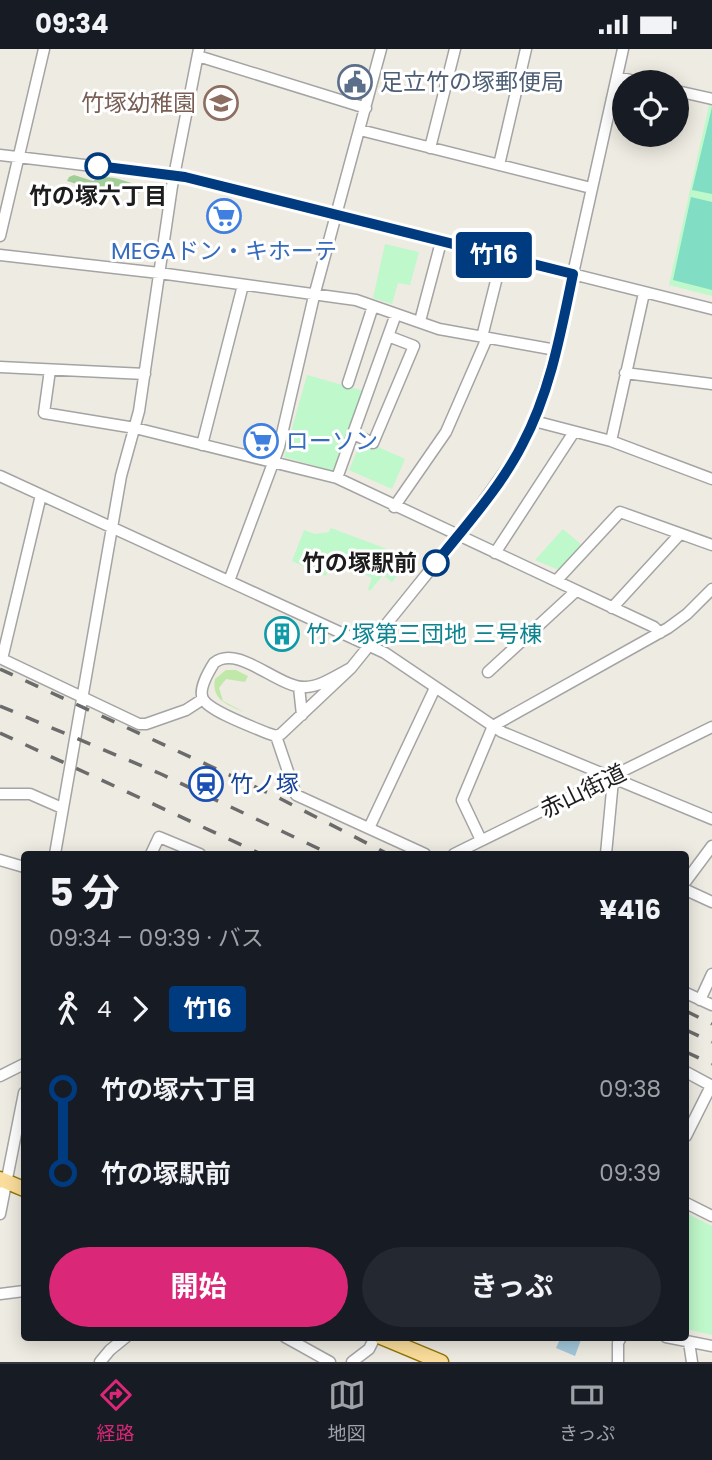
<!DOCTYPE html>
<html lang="ja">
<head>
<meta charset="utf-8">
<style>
	:root { --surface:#171b24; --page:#242831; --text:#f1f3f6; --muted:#9ea1a6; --line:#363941; --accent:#db2777 }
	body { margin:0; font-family:Poppins,"Noto Sans JP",sans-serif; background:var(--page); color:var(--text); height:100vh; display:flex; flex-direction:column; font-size:26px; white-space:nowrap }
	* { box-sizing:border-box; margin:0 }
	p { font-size:23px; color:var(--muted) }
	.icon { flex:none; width:38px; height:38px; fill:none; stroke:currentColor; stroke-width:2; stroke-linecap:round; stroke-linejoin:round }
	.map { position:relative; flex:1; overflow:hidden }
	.details { position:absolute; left:21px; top:802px; width:668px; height:490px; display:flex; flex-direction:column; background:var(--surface); border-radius:7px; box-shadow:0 4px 18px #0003 }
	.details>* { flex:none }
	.badge { padding:0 14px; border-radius:5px; font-size:24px; line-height:46px }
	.controls { position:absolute; left:612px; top:21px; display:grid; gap:14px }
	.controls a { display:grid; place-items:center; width:77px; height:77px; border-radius:50%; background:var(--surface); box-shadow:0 4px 18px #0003; font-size:35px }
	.map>.badge { position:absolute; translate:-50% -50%; box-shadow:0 0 0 4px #fff }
	.legs { display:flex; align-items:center; gap:10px; height:77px; padding:0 28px; font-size:23px }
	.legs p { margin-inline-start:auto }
	.overview { display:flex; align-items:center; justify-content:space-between; height:119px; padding:0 28px }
	h1 { font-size:38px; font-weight:700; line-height:52px }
	.button { display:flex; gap:14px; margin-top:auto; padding:14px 28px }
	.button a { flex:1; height:80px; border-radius:42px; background:var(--accent); color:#fff; font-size:28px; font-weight:700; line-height:80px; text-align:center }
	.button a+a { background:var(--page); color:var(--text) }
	ul { padding:0 28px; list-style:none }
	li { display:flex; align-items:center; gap:24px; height:84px; font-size:26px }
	li i { display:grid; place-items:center; width:10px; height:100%; margin:0 9px; background:currentColor }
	li i::after { content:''; width:18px; height:18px; margin:-9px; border:5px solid; border-radius:50%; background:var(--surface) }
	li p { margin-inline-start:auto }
	li:first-child i { background:linear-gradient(#0000 50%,currentColor 0) }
	li:last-child i { background:linear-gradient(currentColor 50%,#0000 0) }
	.status { display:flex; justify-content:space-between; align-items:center; height:49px; padding:0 35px; background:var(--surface); direction:ltr }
	.status svg { height:19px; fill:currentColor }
	.menu { display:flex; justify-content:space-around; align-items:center; height:98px; border-top:2px solid var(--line); background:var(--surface); font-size:19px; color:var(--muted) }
	.menu a { display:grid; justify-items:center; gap:4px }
	.menu .selected { color:var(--accent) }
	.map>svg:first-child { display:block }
	.grass { fill:#c0e8a8 }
	.forest { fill:#a1cd97 }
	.park { fill:#bff8ca }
	.pitch { fill:#81ddc4 }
	.water { fill:#a3c8db }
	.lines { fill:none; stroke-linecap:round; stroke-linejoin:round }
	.minor-casing { stroke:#a4a4a4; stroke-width:13 }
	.major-casing { stroke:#937502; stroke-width:17 }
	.minor { stroke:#fff; stroke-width:10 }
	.major { stroke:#fadd9b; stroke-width:14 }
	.rail { stroke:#6b6b6b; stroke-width:3.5; stroke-dasharray:14 14; stroke-linecap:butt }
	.line-1-casing { stroke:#fff; stroke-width:16 }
	.line-1 { stroke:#003b80; stroke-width:10 }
	.stop-1-dot { fill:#fff; stroke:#003b80; stroke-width:3.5 }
	.labels { text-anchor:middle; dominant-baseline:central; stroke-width:6; stroke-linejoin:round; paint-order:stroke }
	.service-label { font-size:23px; fill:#4e5e75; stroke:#fff; text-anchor:start }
	.education-label { font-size:23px; fill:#785e54; stroke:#fff; text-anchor:end }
	.stop-label { font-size:23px; font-weight:bold; fill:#1d1d1d; stroke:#fff }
	.shop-label { font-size:23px; fill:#366cbe; stroke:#fff }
	.culture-label { font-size:23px; fill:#0d838f; stroke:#fff; text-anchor:start }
	.transit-label { font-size:23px; fill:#164399; stroke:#fff; text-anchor:start }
	.street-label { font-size:23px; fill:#1d1d1d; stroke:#fff }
</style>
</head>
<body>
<div class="status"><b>09:34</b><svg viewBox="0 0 49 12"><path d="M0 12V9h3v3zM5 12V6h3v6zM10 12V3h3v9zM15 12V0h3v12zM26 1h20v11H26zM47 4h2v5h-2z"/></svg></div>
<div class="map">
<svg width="712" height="1313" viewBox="0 0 712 1313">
	<rect width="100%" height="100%" fill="#eeebe2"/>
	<!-- grass -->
	<path class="grass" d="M226,621h10l12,6 -3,6 -19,-3 -7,9 4,13 21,11c-16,-7 -33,-12 -29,-33z"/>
	<!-- forest -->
	<path class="forest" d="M74,126l19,6c14,-9 30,0 46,4l1,7 -4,2 -21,-7 -5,11 -6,-1 -8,-7 -29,-9 2,-4z"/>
	<!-- park -->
	<path class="park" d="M709,56l3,1v190l-43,-11z
		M385,195l34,8 -9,33 -12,-2 -6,21 -19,-6z
		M307,326l57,16 -27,78 -7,1 -46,-13z
		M360,395l14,6 2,-4 29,13 -13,30 -43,-19z
		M331,479l80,30 -19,24 -9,-7 -13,16 -2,-2 4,-11 -39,-18 -7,16 -34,-15 12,-31 11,4 14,-2z
		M563,480l20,17 -20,23 -4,1 -24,-10z
		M686,1164l26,13v109l-26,-6z"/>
	<!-- pitch -->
	<path class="pitch" d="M712,58v87l-20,-4z
		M691,148l21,5v88l-39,-10z"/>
	<!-- water -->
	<path class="water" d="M561,1288h21l-7,19 -19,-8z"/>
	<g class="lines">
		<!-- minor casing -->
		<g class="minor-casing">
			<path id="minor" d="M198,7l168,52
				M617,28l22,5
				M677,42l35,8
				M360,81l231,58
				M430,99l25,-99
				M0,106l185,22 527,132
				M499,116l27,-116
				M0,187l44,-187
				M0,206l159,18 197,27 83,29 117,21
				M420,272l21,-79
				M482,288l20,-80
				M0,318l145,7
				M50,321l-6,43 91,15 202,50 317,149 6,6
				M625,324l87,11
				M348,334l25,-77
				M534,372l77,20 101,38
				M353,385l20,9 41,-97 -26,-10
				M611,392l33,-148
				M202,396l41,-160
				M0,427l385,177 117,79 210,87
				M337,429l59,-164
				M394,458l52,-75 41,-94
				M495,504l79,-121
				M229,532l50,-134 35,-151 67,-247
				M556,532l64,-69 92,33
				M612,559l68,-74
				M0,609l139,66h7l40,-14 17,-11
				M2,610l39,-164
				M351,619c-14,7 -29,18 -45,19 -27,2 -68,-44 -92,-24 -5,8 -16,26 -11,36 6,12 50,28 64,34l9,3 5,-2 70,-66 117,-145 54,-76 12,-26 22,-71 67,-301
				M488,623l88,-81
				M299,638l3,28
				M276,687l20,59 129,59
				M0,745h30l32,14
				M369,779l66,-140
				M481,791l-19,-40 31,-74 175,-98 19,-14 25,-25
				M55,805l66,-378 18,-65 33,-225 27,-137
				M151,805l8,-17 41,17
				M454,805l258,-127
				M606,805l7,-74
				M0,811l24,7
				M686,832l26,-35
				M686,841l26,12
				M686,944l26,12
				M700,951l12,-26
				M686,1023l26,14
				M0,1027l24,-12
				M686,1087l25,-50
				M686,1154l26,13
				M0,1165l24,-121
				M0,1245l24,-3
				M285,1288l45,25
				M666,1288l46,9
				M689,1293l3,20
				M100,1313l10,-12 16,-13
				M352,1313l17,-13 6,-12
				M618,1313v-19l3,-6"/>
		</g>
		<!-- major casing -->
		<g class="major-casing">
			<path id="major" d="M0,1130l24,10
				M381,1288l60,25"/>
		</g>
		<!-- minor -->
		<use href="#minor" class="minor"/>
		<!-- major -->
		<use href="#major" class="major"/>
		<!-- rail -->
		<path class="rail" d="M0,620l277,128 111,57
			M0,657l161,68 169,80
			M0,684l261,121
			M686,962l26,13
			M686,981l26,12
			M686,1003l26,12"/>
	</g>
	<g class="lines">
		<!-- line-1 casing -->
		<g class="line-1-casing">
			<path id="line-1" d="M98,117l87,11 388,97c-12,58 -23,119 -51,171 -22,43 -56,80 -86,118"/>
		</g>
		<!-- line-1 -->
		<use href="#line-1" class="line-1"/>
	</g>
	<!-- icons -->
	<defs>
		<g id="civic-ring" transform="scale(1.75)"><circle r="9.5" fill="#fff" stroke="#5c6f8a" stroke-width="1.5"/><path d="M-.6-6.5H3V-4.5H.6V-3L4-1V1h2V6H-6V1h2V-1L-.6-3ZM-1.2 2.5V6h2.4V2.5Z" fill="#5c6f8a"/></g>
		<g id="school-ring" transform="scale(1.75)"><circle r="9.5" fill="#fff" stroke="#8d6e63" stroke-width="1.5"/><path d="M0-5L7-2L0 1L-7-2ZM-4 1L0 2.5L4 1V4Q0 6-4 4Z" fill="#8d6e63"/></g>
		<g id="supermarket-ring" transform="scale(1.75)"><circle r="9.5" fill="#fff" stroke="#3f7fe0" stroke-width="1.5"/><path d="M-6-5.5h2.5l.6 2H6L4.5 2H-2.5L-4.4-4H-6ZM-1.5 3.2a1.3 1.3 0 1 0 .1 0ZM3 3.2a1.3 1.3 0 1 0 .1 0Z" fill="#3f7fe0"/></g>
		<g id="building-ring" transform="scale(1.75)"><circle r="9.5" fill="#fff" stroke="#0f9aa8" stroke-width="1.5"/><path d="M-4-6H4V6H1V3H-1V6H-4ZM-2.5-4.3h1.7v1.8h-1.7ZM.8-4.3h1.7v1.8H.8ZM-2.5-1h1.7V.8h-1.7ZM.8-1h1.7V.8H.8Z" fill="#0f9aa8"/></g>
		<g id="station-ring" transform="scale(1.75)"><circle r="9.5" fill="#fff" stroke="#1a4fb4" stroke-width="1.5"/><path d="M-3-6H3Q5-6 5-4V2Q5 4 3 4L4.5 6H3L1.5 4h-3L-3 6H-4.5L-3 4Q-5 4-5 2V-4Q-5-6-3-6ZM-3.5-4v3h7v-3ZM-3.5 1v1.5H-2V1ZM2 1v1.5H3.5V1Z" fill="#1a4fb4"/></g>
	</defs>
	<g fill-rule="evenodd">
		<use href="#civic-ring" x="355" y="33"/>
		<use href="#school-ring" x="221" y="54"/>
		<use href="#supermarket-ring" x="224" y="167"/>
		<use href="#supermarket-ring" x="261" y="392"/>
		<use href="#building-ring" x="282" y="585"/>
		<use href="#station-ring" x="206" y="735"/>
	</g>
	<!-- markers -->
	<g class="stop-1-dot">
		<circle cx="98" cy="117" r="12"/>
		<circle cx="436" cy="514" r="12"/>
	</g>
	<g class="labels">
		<!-- service labels -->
		<g class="service-label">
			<text x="380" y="33">足立竹の塚郵便局</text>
		</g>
		<!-- education labels -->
		<g class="education-label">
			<text x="196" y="54">竹塚幼稚園</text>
		</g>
		<!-- stop labels -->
		<g class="stop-label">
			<text x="98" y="147">竹の塚六丁目</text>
			<text x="417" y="514" text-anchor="end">竹の塚駅前</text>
		</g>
		<!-- shop labels -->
		<g class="shop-label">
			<text x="224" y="202">MEGAドン・キホーテ</text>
			<text x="286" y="392" text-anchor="start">ローソン</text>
		</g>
		<!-- culture labels -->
		<g class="culture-label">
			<text x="306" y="585">竹ノ塚第三団地 三号棟</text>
		</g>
		<!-- transit labels -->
		<g class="transit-label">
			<text x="230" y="735">竹ノ塚</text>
		</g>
		<!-- street labels -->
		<g class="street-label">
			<text transform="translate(583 742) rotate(-26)">赤山街道</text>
		</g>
	</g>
</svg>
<div class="controls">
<a><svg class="icon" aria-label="locate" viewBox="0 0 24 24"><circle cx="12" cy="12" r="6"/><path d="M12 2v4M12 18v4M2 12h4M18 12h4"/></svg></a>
</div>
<b class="badge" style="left:494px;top:206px;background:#003b80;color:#fff">竹16</b>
<section class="details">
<div class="overview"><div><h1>5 分</h1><p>09:34 – 09:39 · バス</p></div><b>¥416</b></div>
<div class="legs"><svg class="icon" aria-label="walk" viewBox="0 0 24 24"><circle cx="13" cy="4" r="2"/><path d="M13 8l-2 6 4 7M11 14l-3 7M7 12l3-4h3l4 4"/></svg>4<svg class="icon" aria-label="forward" viewBox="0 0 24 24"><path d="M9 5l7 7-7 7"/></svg><b class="badge" style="background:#003b80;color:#fff">竹16</b></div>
<ul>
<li><i style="color:#003b80"></i><b>竹の塚六丁目</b><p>09:38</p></li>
<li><i style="color:#003b80"></i><b>竹の塚駅前</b><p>09:39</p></li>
</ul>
<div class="button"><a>開始</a><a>きっぷ</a></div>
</section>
</div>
<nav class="menu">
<a class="selected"><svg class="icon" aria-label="directions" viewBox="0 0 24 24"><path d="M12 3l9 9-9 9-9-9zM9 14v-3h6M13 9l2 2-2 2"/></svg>経路</a>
<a><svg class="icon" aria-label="map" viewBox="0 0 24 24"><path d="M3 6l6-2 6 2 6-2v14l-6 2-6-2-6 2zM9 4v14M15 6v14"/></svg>地図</a>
<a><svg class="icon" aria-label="tickets" viewBox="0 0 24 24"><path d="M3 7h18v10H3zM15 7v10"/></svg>きっぷ</a>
</nav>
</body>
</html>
